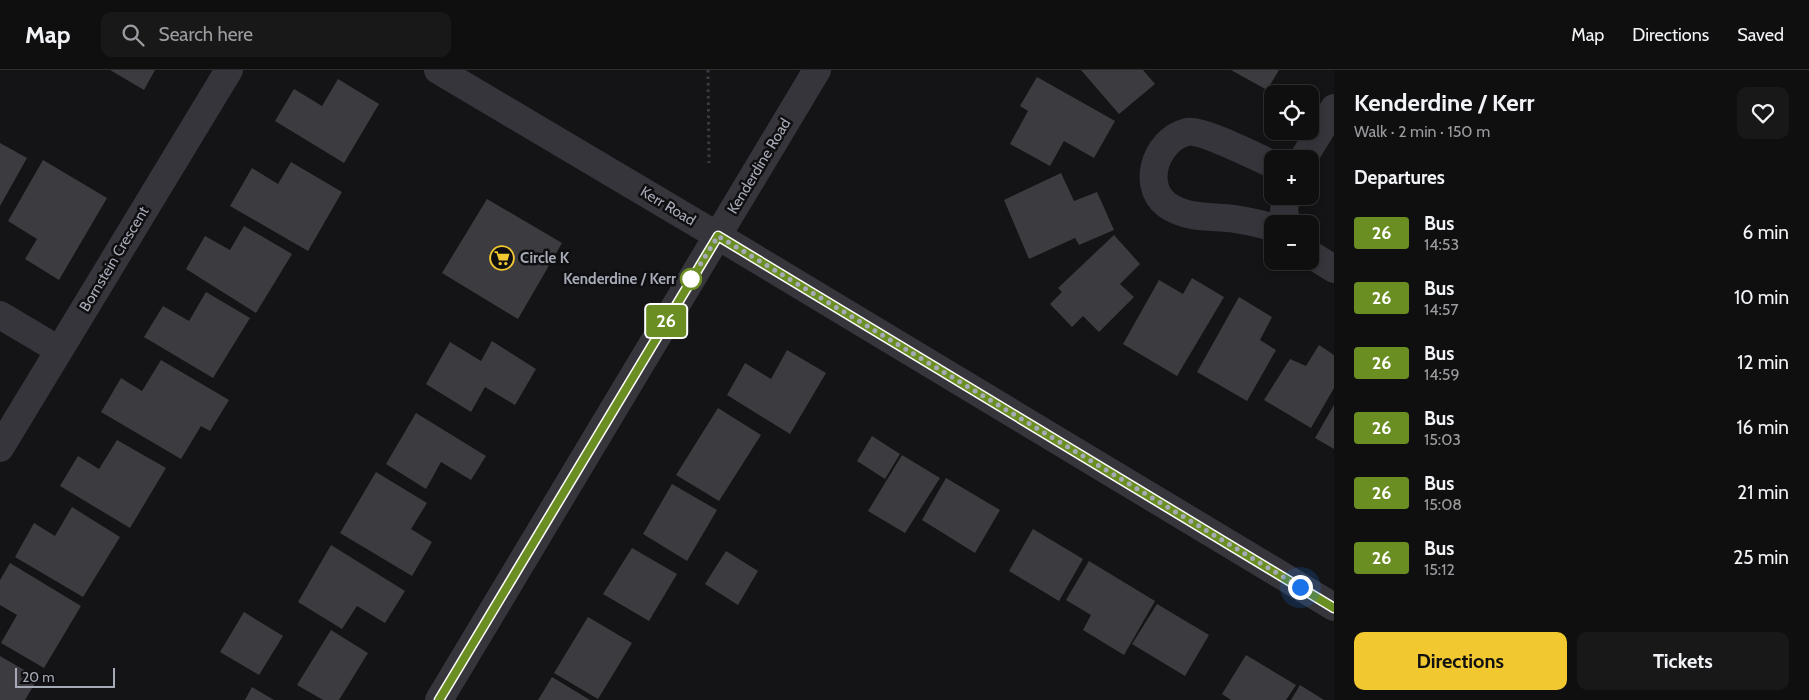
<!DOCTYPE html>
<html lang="en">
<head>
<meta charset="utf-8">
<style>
	:root { --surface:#0f0f10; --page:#181819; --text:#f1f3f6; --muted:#9b9c9f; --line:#2f2f30; --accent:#f2c830 }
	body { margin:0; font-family:Cabin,sans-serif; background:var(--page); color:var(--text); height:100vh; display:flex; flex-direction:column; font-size:19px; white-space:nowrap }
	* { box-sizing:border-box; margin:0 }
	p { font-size:16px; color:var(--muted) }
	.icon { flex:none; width:28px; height:28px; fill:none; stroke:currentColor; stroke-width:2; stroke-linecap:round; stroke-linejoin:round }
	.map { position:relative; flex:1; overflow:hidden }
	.drawer { display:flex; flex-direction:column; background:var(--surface); width:475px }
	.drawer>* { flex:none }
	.badge { padding:0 10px; border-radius:4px; font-size:18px; line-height:32px }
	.fabs { position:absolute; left:1264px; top:15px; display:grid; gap:10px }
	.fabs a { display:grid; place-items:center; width:55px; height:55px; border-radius:10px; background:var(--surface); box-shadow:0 2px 8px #0003,0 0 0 1px var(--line); font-size:25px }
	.scale { position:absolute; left:15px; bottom:12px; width:100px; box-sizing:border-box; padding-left:5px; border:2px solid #a6a9b6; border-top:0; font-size:14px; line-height:18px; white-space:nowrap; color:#a6a9b6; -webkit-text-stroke:4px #0f0f11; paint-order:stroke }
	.you { position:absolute; width:25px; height:25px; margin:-12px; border:4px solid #fff; border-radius:50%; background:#1a73e8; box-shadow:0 0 0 8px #1a73e833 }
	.map>.badge { position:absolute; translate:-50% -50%; box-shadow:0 0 0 2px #fff }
	h2 { padding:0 20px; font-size:19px; line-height:45px }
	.round { display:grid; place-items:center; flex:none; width:52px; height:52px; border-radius:10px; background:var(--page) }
	.overview { display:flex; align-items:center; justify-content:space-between; height:85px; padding:0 20px }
	h1 { font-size:24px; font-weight:700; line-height:38px }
	.action { display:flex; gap:10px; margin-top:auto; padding:10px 20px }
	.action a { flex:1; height:58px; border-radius:10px; background:var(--accent); color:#111; font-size:20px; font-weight:700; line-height:58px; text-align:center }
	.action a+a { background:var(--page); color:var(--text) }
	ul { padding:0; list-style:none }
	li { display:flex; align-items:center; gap:15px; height:65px; padding:0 20px }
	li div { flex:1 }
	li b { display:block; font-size:19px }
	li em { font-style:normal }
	li .badge { min-width:55px; font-weight:700; text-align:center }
	header { display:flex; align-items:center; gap:30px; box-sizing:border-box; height:70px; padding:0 25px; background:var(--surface); border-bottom:1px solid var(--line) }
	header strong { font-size:24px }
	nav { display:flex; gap:28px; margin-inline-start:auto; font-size:18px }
	.search { width:350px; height:45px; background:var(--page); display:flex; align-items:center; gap:12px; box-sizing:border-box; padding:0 18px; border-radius:10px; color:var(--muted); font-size:19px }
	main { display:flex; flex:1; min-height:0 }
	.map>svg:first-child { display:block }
	.building { fill:#3c3c40 }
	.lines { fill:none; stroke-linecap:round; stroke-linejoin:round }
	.path { stroke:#3b3c42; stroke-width:3; stroke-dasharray:2.5 4; stroke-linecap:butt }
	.minor { stroke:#35353b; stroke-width:28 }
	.line-casing { stroke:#fff; stroke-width:11 }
	.line { stroke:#6b8e23; stroke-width:8 }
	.walk { stroke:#a6a9b6; stroke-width:5; stroke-dasharray:0 9 }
	.stop-dot { fill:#fff; stroke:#6b8e23; stroke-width:2.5 }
	.labels { text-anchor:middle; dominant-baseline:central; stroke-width:5; stroke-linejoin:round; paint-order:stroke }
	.street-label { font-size:15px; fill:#a6a9b6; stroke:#0f0f11 }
	.poi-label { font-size:15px; font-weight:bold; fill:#a6a9b6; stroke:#0f0f11; text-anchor:start }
	.stop-label { font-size:15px; font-weight:bold; fill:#a6a9b6; stroke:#0f0f11; text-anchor:end }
</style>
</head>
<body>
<header>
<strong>Map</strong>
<div class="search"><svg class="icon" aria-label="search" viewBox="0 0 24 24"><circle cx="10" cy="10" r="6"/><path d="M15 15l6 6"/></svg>Search here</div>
<nav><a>Map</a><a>Directions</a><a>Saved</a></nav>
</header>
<main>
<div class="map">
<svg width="1334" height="630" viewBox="0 0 1334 630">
	<rect width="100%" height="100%" fill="#141416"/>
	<!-- building -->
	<path class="building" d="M110,0h45l-11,20z
		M1081,0h62l12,14 -36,30z
		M1231,0h48l-12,20z
		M1037,7l78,44 -21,37 -30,-17 -14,25 -40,-22 18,-33 -8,-5z
		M338,9l41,25 -35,59 -69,-42 19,-32 28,17z
		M0,73l27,15 -27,48z
		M43,90l64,38 -48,82 -34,-21 12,-20 -29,-18z
		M291,92l51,30 -34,59 -78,-45 22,-38 26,16z
		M1061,103l13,28 23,-9 17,38 -35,15 -4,-7 -46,21 -25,-59z
		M487,129l75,44 -44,76 -76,-46z
		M244,156l48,28 -36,59 -70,-44 19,-33 25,14z
		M1114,165l26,29 -20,20 14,13 -35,35 -16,-16 -11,11 -22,-23 12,-12 -4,-4z
		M1192,208l32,19 -47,79 -54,-32 36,-64 24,14z
		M206,222l44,26 -37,60 -69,-41 19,-31 26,15z
		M1239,227l33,20 -12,23 16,10 -29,51 -50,-29z
		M492,271l44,28 -21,36 -30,-18 -14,25 -45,-28 24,-42 31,19z
		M1319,275l15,10v33l-23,40 -47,-28 26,-41 16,7z
		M787,280l39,23 -36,61 -63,-39 18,-32 26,16z
		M161,290l68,40 -19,31 -9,-5 -20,33 -80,-47 20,-34 21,13z
		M1334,335v44l-19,-11z
		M718,338l43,27 -42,66 -43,-26z
		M416,343l70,43 -15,24 -30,-18 -15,27 -40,-25z
		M872,366l28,18 -15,25 -28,-18z
		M117,370l49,28 -36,60 -70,-42 18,-30 21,13z
		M902,385l38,23 -35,55 -37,-22z
		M376,402l51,31 -16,26 21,13 -20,34 -72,-43z
		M946,408l54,32 -25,43 -53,-33z
		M672,414l45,26 -30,51 -44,-27z
		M72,437l48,30 -37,60 -68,-40 19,-34 21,13z
		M1033,459l50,30 -24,42 -50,-30z
		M331,475l74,46 -20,32 -28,-17 -15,23 -44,-27z
		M632,478l45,26 -28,47 -46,-27z
		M726,481l32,20 -20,34 -33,-21z
		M1089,491l66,40 -31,54 -41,-25 8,-15 -25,-15z
		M10,493l71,43 -37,62 -43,-25 16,-28 -17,-10v-25z
		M1157,534l52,31 -24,41 -53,-32z
		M244,542l39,24 -24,39 -39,-23z
		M588,547l44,26 -34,56 -44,-26z
		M331,560l37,23 -29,47h-16l-26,-15z
		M1246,585l50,30 -10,15h-55l-9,-6z
		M0,586l38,22 -13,22h-25z
		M552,607l38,23h-52z
		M1300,615l24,15h-33z
		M252,617l22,13h-29z"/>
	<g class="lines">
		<!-- path -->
		<path class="path" d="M708,0l1,93"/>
		<!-- minor -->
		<path class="minor" d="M438,0l280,166 616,371
			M1303,89l31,-51
			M1272,94c-16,-7 -70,-35 -85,-32 -33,8 -48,59 -15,76 19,11 42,8 63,11 13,2 25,5 37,8
			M1286,126l-2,15 3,13
			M1310,184l24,15
			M0,245l59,35
			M0,378l229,-378
			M439,630l378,-630"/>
	</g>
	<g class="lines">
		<!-- line casing -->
		<g class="line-casing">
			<path id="line" d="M439,630l279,-464 616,372"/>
		</g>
		<!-- line -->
		<use href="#line" class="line"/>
		<!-- walk -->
		<path class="walk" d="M691,209l27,-43 582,351"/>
	</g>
	<!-- icons -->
	<defs>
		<g id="supermarket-ring" transform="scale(1.25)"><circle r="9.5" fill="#0f0f11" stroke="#f2c830" stroke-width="1.5"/><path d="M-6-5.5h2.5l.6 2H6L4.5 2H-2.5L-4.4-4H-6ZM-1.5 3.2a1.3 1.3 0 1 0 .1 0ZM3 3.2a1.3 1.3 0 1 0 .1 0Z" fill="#f2c830"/></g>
	</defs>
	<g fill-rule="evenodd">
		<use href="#supermarket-ring" x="502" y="188"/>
	</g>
	<!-- markers -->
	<circle class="stop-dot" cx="691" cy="209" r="10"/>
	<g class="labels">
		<!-- street labels -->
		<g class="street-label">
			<text transform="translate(759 96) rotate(-59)">Kenderdine Road</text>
			<text transform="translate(668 136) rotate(31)">Kerr Road</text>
			<text transform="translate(114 189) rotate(-59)">Bornstein Crescent</text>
		</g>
		<!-- poi labels -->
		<g class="poi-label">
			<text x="520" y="188">Circle K</text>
		</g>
		<!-- stop labels -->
		<g class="stop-label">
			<text x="676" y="209">Kenderdine / Kerr</text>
		</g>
	</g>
</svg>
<div class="fabs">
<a><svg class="icon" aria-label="locate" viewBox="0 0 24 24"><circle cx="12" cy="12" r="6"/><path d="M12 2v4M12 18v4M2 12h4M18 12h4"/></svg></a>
<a>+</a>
<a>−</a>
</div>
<div class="scale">20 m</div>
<div class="you" style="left:1300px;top:517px"></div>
<b class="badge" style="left:666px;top:251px;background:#6b8e23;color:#fff">26</b>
</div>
<section class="drawer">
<div class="overview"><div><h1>Kenderdine / Kerr</h1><p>Walk · 2 min · 150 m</p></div><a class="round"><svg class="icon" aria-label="heart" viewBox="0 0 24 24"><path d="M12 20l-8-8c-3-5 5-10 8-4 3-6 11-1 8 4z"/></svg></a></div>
<h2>Departures</h2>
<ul>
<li><span class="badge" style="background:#6b8e23;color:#fff">26</span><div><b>Bus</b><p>14:53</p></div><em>6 min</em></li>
<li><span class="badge" style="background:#6b8e23;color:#fff">26</span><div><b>Bus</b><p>14:57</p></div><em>10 min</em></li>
<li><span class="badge" style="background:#6b8e23;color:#fff">26</span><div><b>Bus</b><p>14:59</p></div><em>12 min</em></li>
<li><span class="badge" style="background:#6b8e23;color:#fff">26</span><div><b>Bus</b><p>15:03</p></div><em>16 min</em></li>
<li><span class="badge" style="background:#6b8e23;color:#fff">26</span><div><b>Bus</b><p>15:08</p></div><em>21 min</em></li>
<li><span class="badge" style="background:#6b8e23;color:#fff">26</span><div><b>Bus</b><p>15:12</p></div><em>25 min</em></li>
</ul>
<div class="action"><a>Directions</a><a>Tickets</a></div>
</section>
</main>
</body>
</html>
